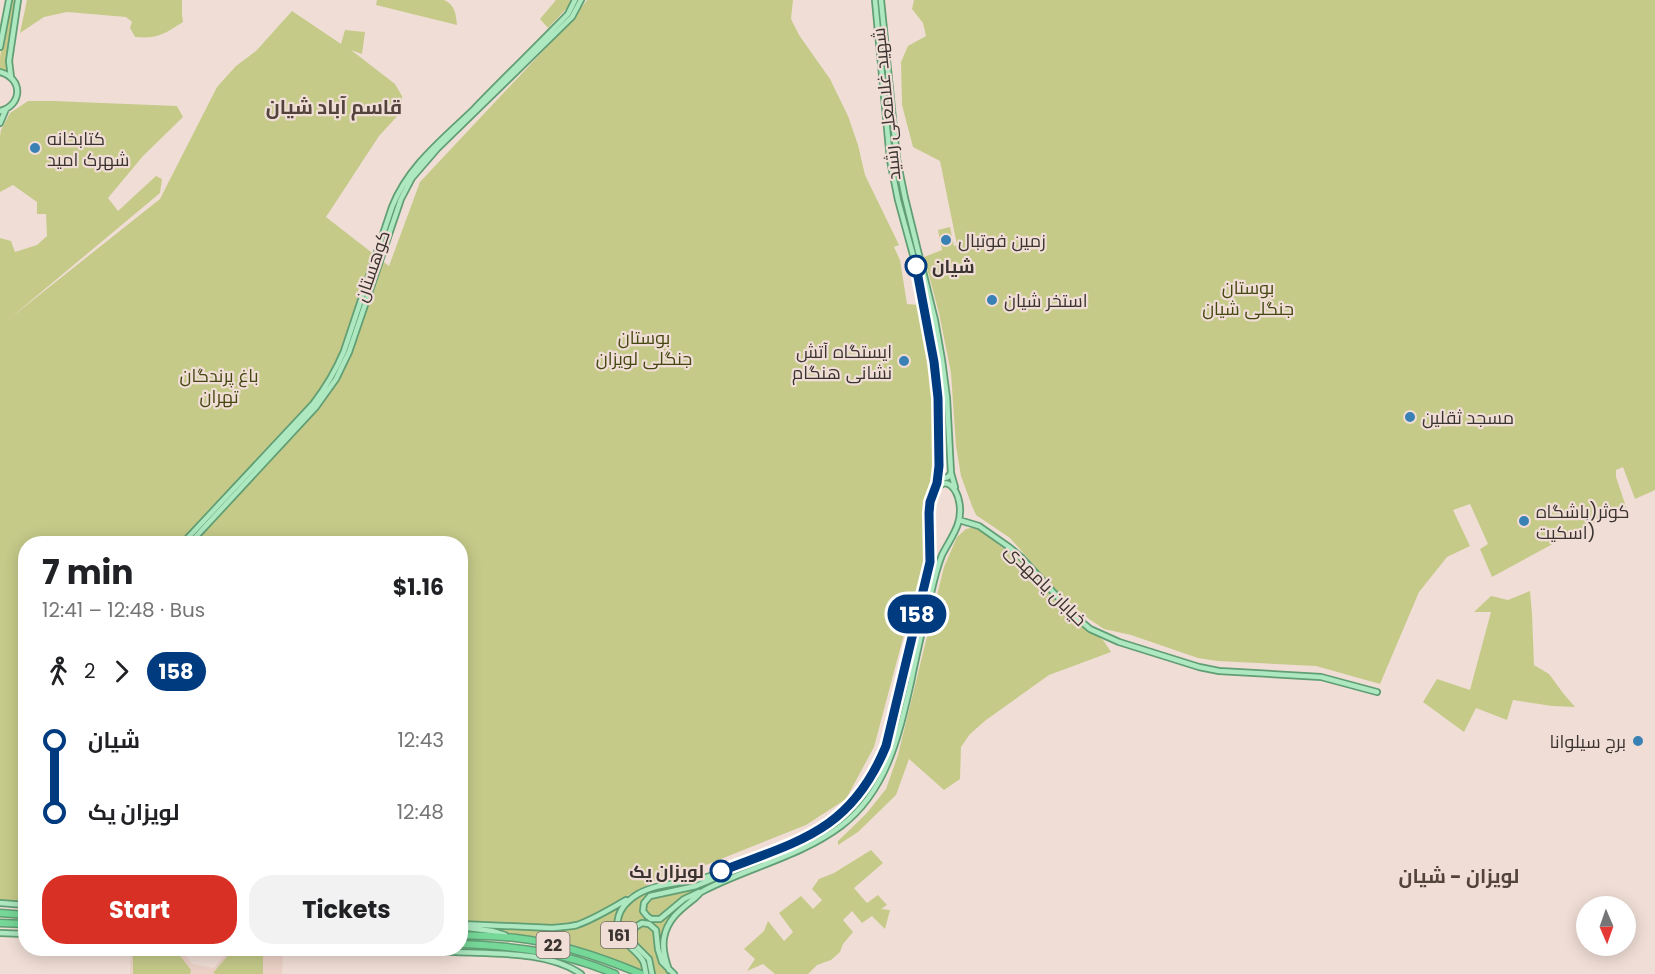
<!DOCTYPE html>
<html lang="en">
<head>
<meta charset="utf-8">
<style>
	:root { --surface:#fff; --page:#f2f2f2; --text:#202124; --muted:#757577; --accent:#d93025 }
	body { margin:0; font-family:Poppins,Cairo,sans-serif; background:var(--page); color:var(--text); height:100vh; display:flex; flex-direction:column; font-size:22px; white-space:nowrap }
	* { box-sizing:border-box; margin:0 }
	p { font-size:20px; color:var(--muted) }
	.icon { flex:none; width:33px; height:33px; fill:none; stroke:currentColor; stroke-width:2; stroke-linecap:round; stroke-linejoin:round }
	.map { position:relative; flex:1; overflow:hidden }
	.panel { position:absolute; left:18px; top:536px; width:450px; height:420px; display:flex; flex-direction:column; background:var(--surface); border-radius:24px; box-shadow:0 3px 15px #0003 }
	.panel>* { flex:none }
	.badge { padding:0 12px; border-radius:20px; font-size:21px; line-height:39px }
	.needle { width:39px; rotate:178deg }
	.controls { position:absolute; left:1576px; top:896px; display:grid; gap:12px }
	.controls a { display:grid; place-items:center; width:60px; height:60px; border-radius:50%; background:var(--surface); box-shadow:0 3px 15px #0003; font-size:30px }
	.map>.badge { position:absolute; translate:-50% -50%; box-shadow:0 0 0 3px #fff }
	.legs { display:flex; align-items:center; gap:9px; height:66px; padding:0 24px; font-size:20px }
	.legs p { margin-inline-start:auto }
	.head { display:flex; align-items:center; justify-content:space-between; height:102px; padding:0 24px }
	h1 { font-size:33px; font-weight:700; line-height:45px }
	.action { display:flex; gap:12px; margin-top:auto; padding:12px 24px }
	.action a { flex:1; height:69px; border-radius:24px; background:var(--accent); color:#fff; font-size:24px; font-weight:700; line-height:69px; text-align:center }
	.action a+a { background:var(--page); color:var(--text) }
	ul { padding:0 24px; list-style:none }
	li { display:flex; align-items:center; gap:21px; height:72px; font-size:22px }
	li i { display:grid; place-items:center; width:9px; height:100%; margin:0 8px; background:currentColor }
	li i::after { content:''; width:15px; height:15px; margin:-8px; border:4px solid; border-radius:50%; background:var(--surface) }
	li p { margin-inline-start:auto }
	li:first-child i { background:linear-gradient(#0000 50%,currentColor 0) }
	li:last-child i { background:linear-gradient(currentColor 50%,#0000 0) }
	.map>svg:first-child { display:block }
	.built { fill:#ecd2c7 }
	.green { fill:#c5ca89 }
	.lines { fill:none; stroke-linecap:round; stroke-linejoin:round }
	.major-casing { stroke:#619e74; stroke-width:8 }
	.highway-casing { stroke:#619e74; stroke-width:9 }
	.major { stroke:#ade8c1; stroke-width:4.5 }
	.highway { stroke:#76d898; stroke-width:6 }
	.line-1-casing { stroke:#fff; stroke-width:14 }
	.line-1 { stroke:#003b80; stroke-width:9 }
	.poi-dot { fill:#3981b5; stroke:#f0ded6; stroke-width:2 }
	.stop-1-dot { fill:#fff; stroke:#003b80; stroke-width:3 }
	.labels { text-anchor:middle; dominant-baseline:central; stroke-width:4.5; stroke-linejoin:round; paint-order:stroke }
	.shield { fill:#f0ded6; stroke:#716662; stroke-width:1.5 }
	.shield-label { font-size:16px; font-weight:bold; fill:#3a3330 }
	.street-label { font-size:18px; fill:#3a3330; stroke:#f0ded6 }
	.poi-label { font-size:18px; fill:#3a3330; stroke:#f0ded6; text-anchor:start }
	.stop-label { font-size:18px; font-weight:bold; fill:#3a3330; stroke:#f0ded6; text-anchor:start }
	.park-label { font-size:18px; fill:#464812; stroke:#f0ded6 }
	.neighbourhood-label { font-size:20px; font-weight:bold; fill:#52433d; stroke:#f0ded6 }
</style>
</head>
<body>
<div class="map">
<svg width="1655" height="974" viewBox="0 0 1655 974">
	<rect width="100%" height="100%" fill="#f0ded6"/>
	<!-- built -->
	<path class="built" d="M131,948h50l11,16 22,4 15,-19 54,2 -1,23h-152z"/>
	<!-- green -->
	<path class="green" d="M10,0h5l-9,60 2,12 -8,-3v-12z
		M27,0h155v14l1,8c-19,12 -25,17 -48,15l-5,-9 2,-6 -6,-5 -59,-5 -23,5 -24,16z
		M377,0h67c11,5 12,14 13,25l-81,-20z
		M556,0h15l-3,7 -20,21 -8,-9z
		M587,0h206l-2,19 8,16 31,44 18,37 10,29 7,30 34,70 -5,2 6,13 7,44 12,1 14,69 2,52 -2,47 -8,40 -1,46 -50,188 -28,52 -40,26 -115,46h-18l-94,51 -10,2 -17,2 -91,-4 -1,-379h-434l-1,359 -25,-2v-662l11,3 4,11 22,-7 10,-9 -1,-22h-9v-12l-24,-17 -13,7v-56l1,-6 9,-17 18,-12h25l124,5 6,11 -40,39 -35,42 10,13 38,-35 6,3 -2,14 -151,126 151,-120 57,-112 19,-21 20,-15 36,-40 49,33 4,-14 20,2 -3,22 -11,-4 44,34 7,12v15l-23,25 -53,81 63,49 31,-84 152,-162z
		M914,0h741v490l-20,9 -12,-32 -7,3v7l10,30 -77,39 -57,31 -12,-28 8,-5 -18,-40 -17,6 17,36 -23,11 -28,35 -39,92 -64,-18 -99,-5 -19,-3 -67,-23 -27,-6 -15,-10 -28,-23 -51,-58 -34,-23 -4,-9 -11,-30 -5,-30 -5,-73 -12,-60 -15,-56 18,-7 -4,-20 12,-3 4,19 3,-1 -17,-84 -27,-14 -11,-42 -1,-43 7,-16 18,-10 -3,-13 -11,-14z
		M975,527l11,6 13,12 23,17 56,61 25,17 8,12 -62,23 -63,45 -16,14 -9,13 -1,32 -16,11 -35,-31 -13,36 -38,37 -20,13v-4l28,-27 20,-25 12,-34 46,-188 13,-30 9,-8z
		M1530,591l2,23 2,51 15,9 14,19 12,14 -23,-1 -39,-6 -6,20 -31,-12 -12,24 -41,-30 14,-23 33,11 21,-78h-17l17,-16 17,4z
		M840,819l2,2 -34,22 -122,53 -28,22 -8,-1 -5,-6 1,-9 3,-3 55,-14 105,-46z
		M871,850l12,13 -29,25 13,15 11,-8 9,10 -6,4 9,1 -5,19 -13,-13 -10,7 -10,-12 -9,9 10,12 -10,12 -3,8 -9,8 -14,5 -9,9h-33l-12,-10 -16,7 8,-12 -11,-10 20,-18 4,-10 16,20 9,-9 -14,-19 22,-17 12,13 9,-9 -10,-11 7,-10 15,-6z
		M716,876l-27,11 -41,8 -5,6 -2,9 15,11 37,-25c-29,22 -28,28 -30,64l-2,-5 -3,-24 -8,-8 -18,6c-6,16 8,18 15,30 2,4 3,10 4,15h-4v-4c-9,-12 -24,-27 -28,-42 -1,-5 0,-9 2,-13 12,-28 52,-28 78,-33 6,-2 11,-4 17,-6z
		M622,904c-24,37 18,43 22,68 -60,-27 -119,-36 -183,-47l90,5 48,-13z
		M640,925c19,-2 15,21 19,33 2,6 7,11 11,16h-16c-1,-5 -1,-11 -3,-16 -6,-10 -17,-12 -18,-25z
		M159,948h15l17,22 -1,4h-57v-22h22z
		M231,952l32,1v21h-47l-3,-1z"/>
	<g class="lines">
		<!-- major casing -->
		<g class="major-casing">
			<path id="major" d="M875,0l15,160 8,40 18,66 18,96 4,36 2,53 -5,38
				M881,0l16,159 8,39 30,122 7,40 5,38 4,75 4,14
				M0,47l9,-47
				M0,72c23,6 23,33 0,39
				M11,77l-2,-16 9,-61
				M0,123l6,-14
				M938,474l6,4 4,-1 3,-4
				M959,520l20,6 30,21 12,10 54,59 15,13 29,13 80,25 20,4 102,6 56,15
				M183,543l130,-139c13,-17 23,-34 31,-53l48,-144c16,-41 51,-68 82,-98 31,-32 63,-63 94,-95l7,-14
				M190,543l126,-136 20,-28 13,-27 52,-153 11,-21 25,-29 135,-132 9,-17
				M699,892l-15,7 -24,20h-9l-4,-3 -4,-5 1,-8 6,-7 46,-10 22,-9 11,-6
				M0,903l26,2
				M460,924l92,4c8,-1 17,-1 25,-3 17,-6 33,-16 49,-25
				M460,927l32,4 13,4
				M0,933l26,1
				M350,948c35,2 70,3 106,4 38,2 92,-1 125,22
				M646,974c-1,-4 -1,-9 -3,-13 -9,-15 -30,-21 -25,-42 2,-11 10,-19 20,-25 21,-12 47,-10 69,-17 15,-5 29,-11 43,-16 30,-12 62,-23 88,-44 19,-15 33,-35 42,-57 17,-38 23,-86 32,-127 5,-23 14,-46 17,-69 3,-22 -8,-61 9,-77 10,-11 19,4 21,14 5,22 -8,36 -17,54 -5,12 -8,25 -11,38 -7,29 -14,59 -20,89 -12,53 -24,109 -70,144 -40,30 -91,41 -136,64 -8,4 -3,2 -10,8 -14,11 -28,21 -31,40 -2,11 1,21 5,32
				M652,974l-3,-15 -14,-14 -3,-5 2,-11 3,-3 5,-3 7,1 7,6 2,19 4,13 12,12"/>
		</g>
		<!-- highway casing -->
		<g class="highway-casing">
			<path id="highway" d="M0,913l26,2
				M0,923l26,1
				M460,935c19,1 38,1 56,3 43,5 85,19 125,36
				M460,944c57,2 103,8 155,30"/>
		</g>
		<!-- major -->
		<use href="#major" class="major"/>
		<!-- highway -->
		<use href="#highway" class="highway"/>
	</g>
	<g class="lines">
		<!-- line-1 casing -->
		<g class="line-1-casing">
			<path id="line-1" d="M721,871c78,-30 130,-40 165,-125l44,-184 -1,-49 1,-11 7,-19 2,-17 -1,-68 -4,-36 -18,-96"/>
		</g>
		<!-- line-1 -->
		<use href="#line-1" class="line-1"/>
	</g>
	<!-- markers -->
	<g class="poi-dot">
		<circle cx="35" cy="148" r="6"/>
		<circle cx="946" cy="240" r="6"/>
		<circle cx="992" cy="300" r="6"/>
		<circle cx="904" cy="361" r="6"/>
		<circle cx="1410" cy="417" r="6"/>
		<circle cx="1524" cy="521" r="6"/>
		<circle cx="1638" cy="741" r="6"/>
	</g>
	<g class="stop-1-dot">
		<circle cx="916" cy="266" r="10"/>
		<circle cx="721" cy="871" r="10"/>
	</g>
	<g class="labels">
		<!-- shield labels -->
		<g class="shield">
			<rect x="601" y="922" width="36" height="26" rx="4.5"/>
			<rect x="536.5" y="932" width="33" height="26" rx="4.5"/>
		</g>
		<g class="shield-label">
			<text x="619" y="935">161</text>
			<text x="553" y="945">22</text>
		</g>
		<!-- street labels -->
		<g class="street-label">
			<text transform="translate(886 104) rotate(-96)">شهید غلامعلی رشید</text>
			<text transform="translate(372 266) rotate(-71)">کوهستان</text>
			<text transform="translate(1046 585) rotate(45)">خیابان یامهدی</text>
		</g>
		<!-- poi labels -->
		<g class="poi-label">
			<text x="47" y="138">کتابخانه<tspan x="47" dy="21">شهرک امید</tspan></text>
			<text x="958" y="240">زمین فوتبال</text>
			<text x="1004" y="300">استخر شیان</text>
			<text x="892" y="351" text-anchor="end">ایستگاه آتش<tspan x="892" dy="21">نشانی هنگام</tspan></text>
			<text x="1422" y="417">مسجد ثقلین</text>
			<text x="1536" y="511">کوثر(باشگاه<tspan x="1536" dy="21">اسکیت)</tspan></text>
			<text x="1626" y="741" text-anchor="end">برج سیلوانا</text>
		</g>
		<!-- stop labels -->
		<g class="stop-label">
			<text x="932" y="266">شیان</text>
			<text x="704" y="871" text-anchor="end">لویزان یک</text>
		</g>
		<!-- park labels -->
		<g class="park-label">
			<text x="1248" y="287">بوستان<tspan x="1248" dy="21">جنگلی شیان</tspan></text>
			<text x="644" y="337">بوستان<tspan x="644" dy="21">جنگلی لویزان</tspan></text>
			<text x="219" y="375">باغ پرندگان<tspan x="219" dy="21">تهران</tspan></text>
		</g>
		<!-- neighbourhood labels -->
		<g class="neighbourhood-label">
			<text x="334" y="107">قاسم آباد شیان</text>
			<text x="1459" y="876">لویزان - شیان</text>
		</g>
	</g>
</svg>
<div class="controls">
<a><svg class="needle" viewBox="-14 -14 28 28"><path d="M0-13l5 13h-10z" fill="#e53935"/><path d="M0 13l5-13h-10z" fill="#757577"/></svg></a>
</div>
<b class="badge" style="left:917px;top:614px;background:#003b80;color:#fff">158</b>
<section class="panel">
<div class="head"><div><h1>7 min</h1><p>12:41 – 12:48 · Bus</p></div><b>$1.16</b></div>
<div class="legs"><svg class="icon" aria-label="walk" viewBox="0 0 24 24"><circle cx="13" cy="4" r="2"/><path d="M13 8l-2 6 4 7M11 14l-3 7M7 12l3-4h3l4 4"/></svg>2<svg class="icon" aria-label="forward" viewBox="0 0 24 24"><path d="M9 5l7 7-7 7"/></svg><b class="badge" style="background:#003b80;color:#fff">158</b></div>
<ul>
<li><i style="color:#003b80"></i><b>شیان</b><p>12:43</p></li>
<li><i style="color:#003b80"></i><b>لویزان یک</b><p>12:48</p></li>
</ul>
<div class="action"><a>Start</a><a>Tickets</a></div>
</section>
</div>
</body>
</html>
